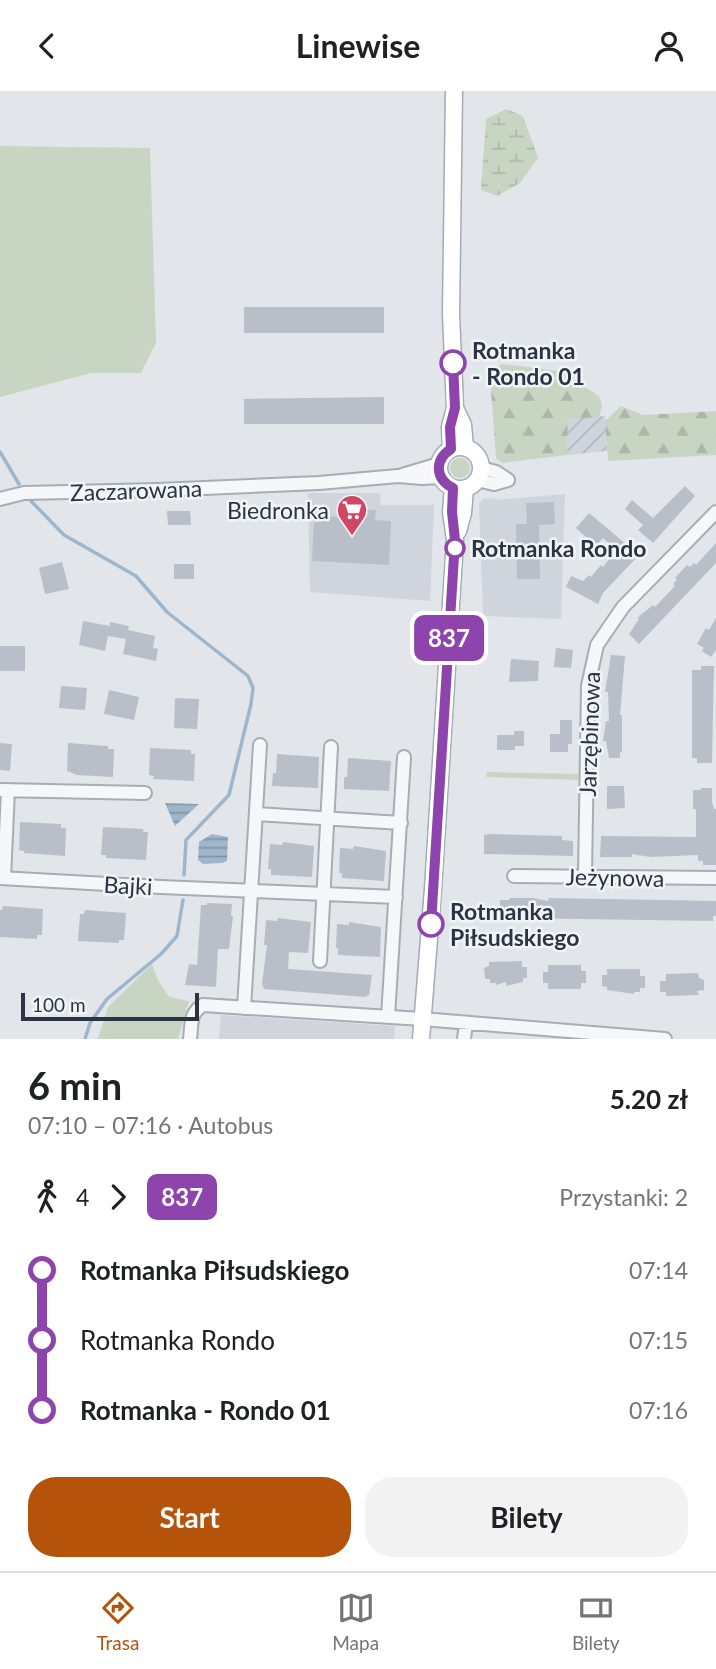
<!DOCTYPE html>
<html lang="pl">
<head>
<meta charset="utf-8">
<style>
	:root { --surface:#fff; --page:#f2f2f2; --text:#202124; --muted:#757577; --line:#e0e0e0; --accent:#b45309 }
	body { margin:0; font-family:Lato,sans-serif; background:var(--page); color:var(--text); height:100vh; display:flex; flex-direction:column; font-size:26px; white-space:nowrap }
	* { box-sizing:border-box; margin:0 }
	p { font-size:23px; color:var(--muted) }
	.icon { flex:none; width:38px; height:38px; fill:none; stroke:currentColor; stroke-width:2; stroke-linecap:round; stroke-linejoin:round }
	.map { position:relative; height:948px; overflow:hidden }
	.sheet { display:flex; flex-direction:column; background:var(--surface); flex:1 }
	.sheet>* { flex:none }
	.badge { padding:0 14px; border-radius:10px; font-size:24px; line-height:46px }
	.scale { position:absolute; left:21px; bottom:18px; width:178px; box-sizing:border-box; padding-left:7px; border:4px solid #2a3443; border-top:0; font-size:19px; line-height:24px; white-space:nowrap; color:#2a3443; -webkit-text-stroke:5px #f2f5f8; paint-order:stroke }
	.map>.badge { position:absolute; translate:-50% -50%; box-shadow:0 0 0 4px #fff }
	.legs { display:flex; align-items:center; gap:10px; height:77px; padding:0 28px; font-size:23px }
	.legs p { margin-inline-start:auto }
	.overview { display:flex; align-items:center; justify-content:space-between; height:119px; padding:0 28px }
	h1 { font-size:38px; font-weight:700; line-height:52px }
	.button { display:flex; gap:14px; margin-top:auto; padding:14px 28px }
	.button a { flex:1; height:80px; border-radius:28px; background:var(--accent); color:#fff; font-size:28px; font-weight:700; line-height:80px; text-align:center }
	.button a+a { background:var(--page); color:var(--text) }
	ul { padding:0 28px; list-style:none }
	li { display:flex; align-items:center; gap:24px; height:70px; font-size:26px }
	li i { display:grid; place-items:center; width:10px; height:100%; margin:0 9px; background:currentColor }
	li i::after { content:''; width:18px; height:18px; margin:-9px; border:5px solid; border-radius:50%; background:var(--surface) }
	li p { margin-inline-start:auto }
	li:first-child i { background:linear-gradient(#0000 50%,currentColor 0) }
	li:last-child i { background:linear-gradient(currentColor 50%,#0000 0) }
	header { display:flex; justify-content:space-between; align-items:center; height:91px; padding:0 28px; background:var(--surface); font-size:32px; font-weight:700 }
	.tabs { display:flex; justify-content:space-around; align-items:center; height:98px; border-top:2px solid var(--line); background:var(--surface); font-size:19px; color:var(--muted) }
	.tabs a { display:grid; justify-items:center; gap:4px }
	.tabs .active { color:var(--accent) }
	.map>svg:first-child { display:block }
	.built { fill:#d0d5dd }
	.industrial { fill:url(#industrial-furrows) }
	.green { fill:#c9d5c3 }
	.forest { fill:url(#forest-firs) }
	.wetland { fill:url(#wetland-marsh) }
	.water { fill:url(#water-rules) }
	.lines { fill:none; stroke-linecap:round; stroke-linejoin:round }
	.stream { stroke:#9db6cb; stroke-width:3.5 }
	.building { fill:#b9bfc8 }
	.minor-casing { stroke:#a7adb5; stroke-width:16 }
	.major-casing { stroke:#a1abb7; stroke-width:19 }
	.minor { stroke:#f5f7f9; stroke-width:12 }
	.major { stroke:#fff; stroke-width:16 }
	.line-1-casing { stroke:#fff; stroke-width:16 }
	.line-1 { stroke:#8e44ad; stroke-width:10 }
	.stop-1-dot { fill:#fff; stroke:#8e44ad; stroke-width:3.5 }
	.labels { text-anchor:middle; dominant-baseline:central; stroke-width:5; stroke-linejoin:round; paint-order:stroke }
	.stop-label { font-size:23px; font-weight:bold; fill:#2a3443; stroke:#f2f5f8; text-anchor:start }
	.street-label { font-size:23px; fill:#2a3443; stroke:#f2f5f8 }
	.poi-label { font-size:23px; fill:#2a3443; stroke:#f2f5f8; text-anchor:end }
</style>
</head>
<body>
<header><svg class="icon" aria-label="back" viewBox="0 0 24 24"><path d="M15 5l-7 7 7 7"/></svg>Linewise<svg class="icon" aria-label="person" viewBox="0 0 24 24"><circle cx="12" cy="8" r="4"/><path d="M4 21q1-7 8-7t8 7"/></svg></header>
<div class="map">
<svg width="716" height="948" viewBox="0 0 716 948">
	<defs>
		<pattern id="industrial-furrows" width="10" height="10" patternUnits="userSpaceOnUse" patternTransform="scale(1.75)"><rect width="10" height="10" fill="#d0d5dd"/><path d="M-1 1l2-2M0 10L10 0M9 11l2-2" fill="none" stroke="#b3b7bf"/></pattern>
		<pattern id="forest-firs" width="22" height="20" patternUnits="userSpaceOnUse" patternTransform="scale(1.75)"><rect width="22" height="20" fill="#c9d5c3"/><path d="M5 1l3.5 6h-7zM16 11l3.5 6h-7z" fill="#adb7a9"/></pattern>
		<pattern id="wetland-marsh" width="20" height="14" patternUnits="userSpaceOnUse" patternTransform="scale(1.75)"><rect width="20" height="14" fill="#c9d5c3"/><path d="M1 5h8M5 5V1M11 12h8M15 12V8" fill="none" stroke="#adb7a9"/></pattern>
		<pattern id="water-rules" width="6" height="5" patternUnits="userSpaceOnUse" patternTransform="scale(1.75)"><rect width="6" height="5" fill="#9db6cb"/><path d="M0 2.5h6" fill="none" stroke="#8095a6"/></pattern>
	</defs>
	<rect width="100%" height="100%" fill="#e2e6eb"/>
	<!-- built -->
	<path class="built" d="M308,402h72l1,12h53l-4,96 -120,-9z
		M565,403l-4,125 -78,-3 -4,-113 4,-4 12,-1 1,2z
		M221,924l174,11 -1,13h-175z"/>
	<!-- industrial -->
	<path class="industrial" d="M605,325l2,35 -40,4 1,-36z"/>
	<!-- green -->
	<path class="green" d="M0,55l150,2 6,195 -15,30h-50l-91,24z
		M450 377a10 10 0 1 1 20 0a10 10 0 1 1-20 0Z
		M487,681l91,2v6l-92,-3z
		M152,873l6,16 11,17 20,4 -11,38h-80l10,-32z"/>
	<!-- forest -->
	<path class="forest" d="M501,273l59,7 39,25 3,10 -3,11 -31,2 -1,36 -65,8 -6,-5 -5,-67 2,-19z
		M621,315l22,9 73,-4v44l-108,6 -3,-40z"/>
	<!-- wetland -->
	<path class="wetland" d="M506,18l17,7 15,42 -18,25 -23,13 -16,-6 5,-71z"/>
	<!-- water -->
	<path class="water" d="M165,712l34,1 -24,22z
		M212,743l16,3 -1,24 -5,2 -19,1 -5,-4 1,-18z"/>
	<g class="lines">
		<!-- stream -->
		<path class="stream" d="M0,361l19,32
			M31,410l33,34 72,41 31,36 81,64 5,12 -2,16 -22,91 -43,45 -2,35
			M85,948l5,-16 17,-24 54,-45 16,-18 6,-36"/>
	</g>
	<!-- building -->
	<path class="building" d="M244,216h140v26h-140z
		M384,306v27h-140v-25z
		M685,395l10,10 -42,47 -15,-13 5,-5 -18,-16 7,-9 21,18z
		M554,411l1,22 -16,1 1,54h-23l-1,-55h11l-1,-21z
		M342,418l34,1 -1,10 16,1 -2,44 -77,-4 2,-45 28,1z
		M167,420h23l1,14h-23z
		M589,422l50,42 -36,38 -5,11 -32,-17 5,-11 12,5 6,-6 2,2 10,-12 2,2 13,-17 -13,-12 -7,8 -20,-18z
		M716,452v20l-77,81 -10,-10 10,-15 -2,-1 16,-13 2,2 20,-21 -2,-2 4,-4 -2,-2 12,-13 3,2 4,-4 2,2z
		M62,471l7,27 -24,5 -6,-26z
		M174,473h20v15h-20z
		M716,527v32l-5,7 -9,-6 2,-3 -7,-4 9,-16 3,2z
		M83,530l27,5v-4l19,4 -1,4 27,6 -2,12 5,1 -2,12 -33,-7 3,-15 -18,-3 -3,15 -26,-6z
		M0,555h25v25h-25z
		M556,557l17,2 -2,18 -17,-1z
		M611,564l14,1 -5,59h2v37h-2v6h-11l-3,-17h-3l3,-20h3l-1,-29h-3z
		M511,568l28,2 -1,20 -29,1z
		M701,575h13l-2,97h-15v-5h-5v-88h9z
		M61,595l26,2 -2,22 -26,-2z
		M109,599l30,7 -5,23 -30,-6z
		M175,607l24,1 -2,30 -23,-1z
		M560,629h12v24h-4v8h-18v-18h10z
		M514,640h10v15h-9v4h-18v-15h17z
		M0,652l12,1 -2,27 -10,-1z
		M68,652l40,3v3h6l-1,28 -36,-2 -10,-4z
		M150,657l41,2v4h4l-1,27 -41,-2 1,-3 -5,-1z
		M277,663l42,3 -1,31 -46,-2 1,-13h3z
		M348,667l43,3 -2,30 -45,-2v-12h3z
		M607,695h17l1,22 -18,1z
		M701,697h11v14l2,7h2v56h-13v-4h-5v-6l-48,2 -18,-3v3h-32l1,-21 95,1v-28h-3v-19h8z
		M20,731l41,2v4h5l-1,28 -41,-3v-2l-5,-1z
		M103,736l41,2 -1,3h5l-2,28 -40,-2v-3h-5z
		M490,743l72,2v4l11,1v15l-89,-2v-19z
		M283,751l31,4 -2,31 -41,-2v-6h-3l2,-25 12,1z
		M354,755l32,5 -2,30 -42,-3v-5h-3l1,-25 13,1z
		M510,807h23l15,3 1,-3 167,3v15h-3v5l-213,-3v-18h9z
		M207,812l25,1 -1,12h2l-4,33h-11l-2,38 -31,-2 4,-21 8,1 4,-60h6z
		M3,815l40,3 -1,26h-5v4l-37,-2v-27h2z
		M85,819l41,3 -2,27h-5v3l-41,-2 2,-27h4z
		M278,827l33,4 -3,31 -19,-1 -1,17 84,6 -3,20 -4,2 -101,-8 -2,-5 5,-39h-3l2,-25 11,1z
		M349,831l32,5 -1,30 -42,-2v-7h-2l1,-24 12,1z
		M522,870v6h5v11h-4v4l-17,4v-4l-10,3v-2h-6v-4h-5l-1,-11 5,-2v-4z
		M548,874h33v6h5v12h-5v6h-33v-6h-5v-11h5z
		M607,878h33v7h5v12h-5v4h-6v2l-27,-4v-3l-5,-1v-11h5z
		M698,882l1,5 5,2v10l-7,1 2,4 -33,1v-4h-6v-11h6v-7z"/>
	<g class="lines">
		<!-- minor casing -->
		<g class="minor-casing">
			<path id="minor" d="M481,377l15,4 12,8
				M402,384l37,-11
				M477,389l17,4 14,-4
				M0,408l24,-6 134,-3 161,-7 79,-7 24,2 18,-1
				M0,699l145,3
				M256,723l145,9
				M514,785l202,2
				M585,785l3,-190 9,-41 26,-38 93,-95
				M0,787l161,9 235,10
				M4,787l4,-88
				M320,870l11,-214
				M244,917l16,-263
				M388,926l16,-260
				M190,948c2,-15 -1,-25 13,-34l219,14 243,20
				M464,948l2,-16"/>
		</g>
		<!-- major casing -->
		<g class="major-casing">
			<path id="major" d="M455,317l8,17 2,22
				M439 377a21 21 0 1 1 42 0a21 21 0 1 1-42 0Z
				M451,358l-1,-22 5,-19 -4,-94 3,-223
				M458,440l5,-18 2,-24
				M421,948l12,-150 22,-349 -4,-28 2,-24"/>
		</g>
		<!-- minor -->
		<use href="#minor" class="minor"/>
		<!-- major -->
		<use href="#major" class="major"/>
	</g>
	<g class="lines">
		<!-- line-1 casing -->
		<g class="line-1-casing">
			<path id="line-1" d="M431,833l24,-384 -3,-28 1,-24c-18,-9 -19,-28 -2,-39l-1,-22 5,-19 -2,-45"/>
		</g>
		<!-- line-1 -->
		<use href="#line-1" class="line-1"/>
	</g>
	<!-- icons -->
	<defs>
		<g id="supermarket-pin" transform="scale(1.575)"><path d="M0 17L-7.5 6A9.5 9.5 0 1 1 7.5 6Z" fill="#d14662" stroke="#f2f5f8"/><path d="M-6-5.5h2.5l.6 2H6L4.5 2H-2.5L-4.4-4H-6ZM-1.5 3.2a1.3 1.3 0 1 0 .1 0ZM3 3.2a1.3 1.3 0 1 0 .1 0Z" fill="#fff"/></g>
	</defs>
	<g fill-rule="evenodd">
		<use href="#supermarket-pin" x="352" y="419"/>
	</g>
	<!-- markers -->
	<g class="stop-1-dot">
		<circle cx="453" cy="272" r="12"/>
		<circle cx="455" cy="457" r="9"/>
		<circle cx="431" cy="833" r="12"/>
	</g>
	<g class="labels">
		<!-- stop labels -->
		<g class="stop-label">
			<text x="472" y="259">Rotmanka<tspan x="472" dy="26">- Rondo 01</tspan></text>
			<text x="471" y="457">Rotmanka Rondo</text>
			<text x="450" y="820">Rotmanka<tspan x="450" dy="26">Piłsudskiego</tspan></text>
		</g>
		<!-- street labels -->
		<g class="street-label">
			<text transform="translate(136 399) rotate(-2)">Zaczarowana</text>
			<text transform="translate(589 643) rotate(-88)">Jarzębinowa</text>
			<text transform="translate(615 786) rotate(1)">Jeżynowa</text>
			<text transform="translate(128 794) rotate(3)">Bajki</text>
		</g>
		<!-- poi labels -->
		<g class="poi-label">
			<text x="329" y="419">Biedronka</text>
		</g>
	</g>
</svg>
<div class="scale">100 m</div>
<b class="badge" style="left:449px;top:547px;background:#8e44ad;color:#fff">837</b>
</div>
<section class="sheet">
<div class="overview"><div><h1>6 min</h1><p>07:10 – 07:16 · Autobus</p></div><b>5.20 zł</b></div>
<div class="legs"><svg class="icon" aria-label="walk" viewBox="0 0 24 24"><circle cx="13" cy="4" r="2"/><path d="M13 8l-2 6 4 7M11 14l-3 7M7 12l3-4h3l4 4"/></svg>4<svg class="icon" aria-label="forward" viewBox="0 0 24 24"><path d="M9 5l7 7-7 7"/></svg><b class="badge" style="background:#8e44ad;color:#fff">837</b><p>Przystanki: 2</p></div>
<ul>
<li><i style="color:#8e44ad"></i><b>Rotmanka Piłsudskiego</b><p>07:14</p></li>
<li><i style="color:#8e44ad"></i><span>Rotmanka Rondo</span><p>07:15</p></li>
<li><i style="color:#8e44ad"></i><b>Rotmanka - Rondo 01</b><p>07:16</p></li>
</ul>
<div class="button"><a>Start</a><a>Bilety</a></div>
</section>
<nav class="tabs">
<a class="active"><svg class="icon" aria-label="directions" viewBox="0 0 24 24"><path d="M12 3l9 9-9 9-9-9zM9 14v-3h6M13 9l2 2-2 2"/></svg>Trasa</a>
<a><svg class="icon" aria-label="map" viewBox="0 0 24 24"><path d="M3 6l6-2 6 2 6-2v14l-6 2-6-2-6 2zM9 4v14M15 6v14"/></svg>Mapa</a>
<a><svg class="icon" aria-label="tickets" viewBox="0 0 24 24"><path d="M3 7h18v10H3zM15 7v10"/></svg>Bilety</a>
</nav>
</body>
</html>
